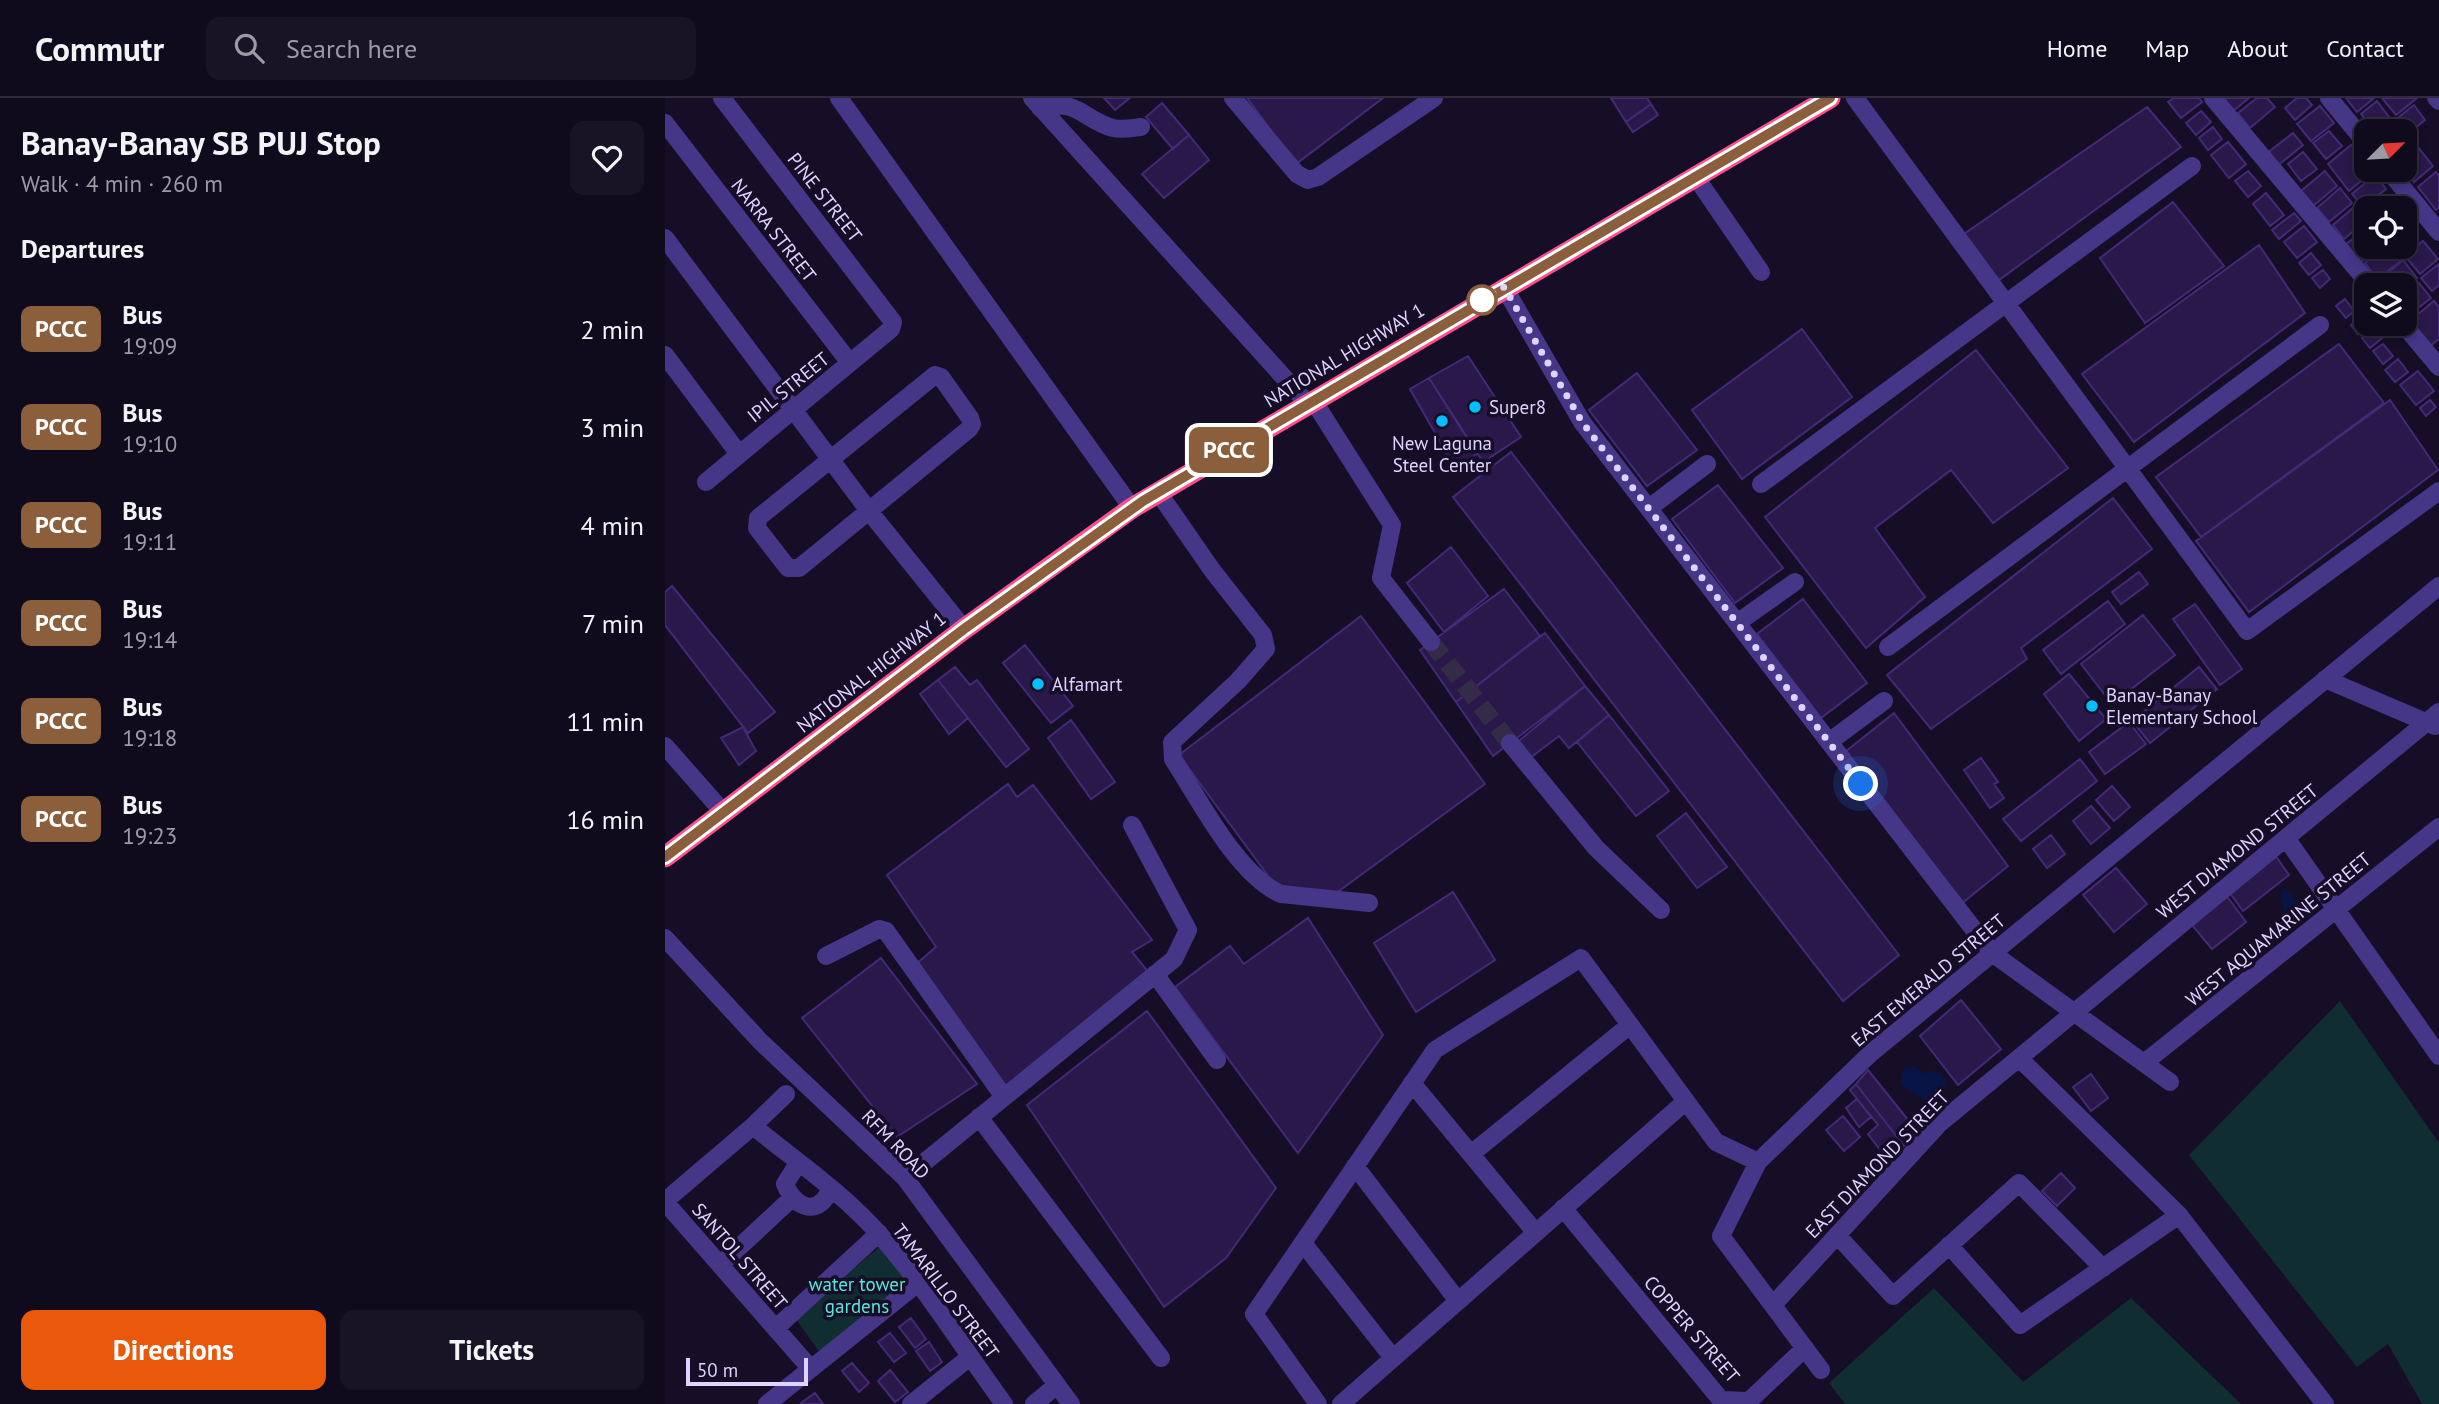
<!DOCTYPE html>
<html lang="en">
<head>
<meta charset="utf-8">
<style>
	:root { --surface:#100a1d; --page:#191326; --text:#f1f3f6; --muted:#9c9aa4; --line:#302b3b; --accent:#ea580c }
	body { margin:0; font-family:"PT Sans",sans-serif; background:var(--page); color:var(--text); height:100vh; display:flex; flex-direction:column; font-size:26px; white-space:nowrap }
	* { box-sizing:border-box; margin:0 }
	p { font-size:23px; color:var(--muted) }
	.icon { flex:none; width:38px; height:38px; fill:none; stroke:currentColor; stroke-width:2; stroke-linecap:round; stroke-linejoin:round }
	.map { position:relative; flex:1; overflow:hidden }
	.drawer { display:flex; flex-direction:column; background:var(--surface); width:665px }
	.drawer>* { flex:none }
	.badge { padding:0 14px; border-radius:10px; font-size:24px; line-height:46px }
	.needle { width:46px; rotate:66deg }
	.tools { position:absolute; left:1689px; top:21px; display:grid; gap:14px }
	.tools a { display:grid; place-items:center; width:63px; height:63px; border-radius:14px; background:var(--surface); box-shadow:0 4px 10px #0003,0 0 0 2px var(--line); font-size:35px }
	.scale { position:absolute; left:21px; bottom:18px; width:122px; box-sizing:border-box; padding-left:7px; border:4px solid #dfd3ff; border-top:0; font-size:19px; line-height:24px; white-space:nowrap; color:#dfd3ff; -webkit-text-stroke:5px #160e27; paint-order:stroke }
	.you { position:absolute; width:35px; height:35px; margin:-18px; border:5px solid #fff; border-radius:50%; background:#1a73e8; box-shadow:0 0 0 10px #1a73e833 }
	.map>.badge { position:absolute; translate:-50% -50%; box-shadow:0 0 0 4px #fff }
	h2 { padding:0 21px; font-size:26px; line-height:63px }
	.round { display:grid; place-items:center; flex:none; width:74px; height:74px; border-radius:14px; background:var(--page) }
	.headline { display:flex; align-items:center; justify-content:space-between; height:119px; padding:0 21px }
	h1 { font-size:33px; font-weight:600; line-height:52px }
	.action { display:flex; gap:14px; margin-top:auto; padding:14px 21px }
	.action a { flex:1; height:80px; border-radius:14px; background:var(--accent); color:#fff; font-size:28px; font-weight:600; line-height:80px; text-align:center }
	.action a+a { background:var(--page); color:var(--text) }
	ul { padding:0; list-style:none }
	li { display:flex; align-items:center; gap:21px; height:98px; padding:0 21px }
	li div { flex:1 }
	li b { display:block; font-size:26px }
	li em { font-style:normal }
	li .badge { min-width:77px; font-weight:700; text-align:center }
	header { display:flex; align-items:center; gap:42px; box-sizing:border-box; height:98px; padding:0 35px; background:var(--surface); border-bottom:2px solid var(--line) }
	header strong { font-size:33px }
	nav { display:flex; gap:38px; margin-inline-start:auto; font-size:24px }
	.search { width:490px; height:63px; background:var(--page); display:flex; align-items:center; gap:18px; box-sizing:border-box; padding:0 24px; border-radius:14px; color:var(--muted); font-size:26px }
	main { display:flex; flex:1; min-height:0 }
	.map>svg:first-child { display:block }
	.green { fill:#102d31 }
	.water { fill:#071446 }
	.building { fill:#291849; stroke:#442976; stroke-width:2 }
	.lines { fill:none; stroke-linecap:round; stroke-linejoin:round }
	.minor-tunnel { stroke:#342c47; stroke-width:18; stroke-dasharray:18 9; stroke-linecap:butt }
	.minor { stroke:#453688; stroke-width:18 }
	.highway { stroke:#ff4e89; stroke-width:21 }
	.line-casing { stroke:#fff; stroke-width:16 }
	.line { stroke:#8b5e3c; stroke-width:10 }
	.walk { stroke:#dfd3ff; stroke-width:7; stroke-dasharray:0 12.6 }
	.stop-dot { fill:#fff; stroke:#8b5e3c; stroke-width:3.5 }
	.poi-dot { fill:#00bffe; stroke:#160e27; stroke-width:2.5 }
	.labels { text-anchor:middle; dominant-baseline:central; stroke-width:7; stroke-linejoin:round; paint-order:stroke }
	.street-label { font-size:19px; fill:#dfd3ff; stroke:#160e27 }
	.poi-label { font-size:19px; fill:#dfd3ff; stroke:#160e27; text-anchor:start }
	.park-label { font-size:19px; fill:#57e7d8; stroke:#160e27 }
</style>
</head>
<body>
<header>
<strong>Commutr</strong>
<div class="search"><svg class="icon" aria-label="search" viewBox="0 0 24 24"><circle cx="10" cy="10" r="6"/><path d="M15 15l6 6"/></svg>Search here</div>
<nav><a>Home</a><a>Map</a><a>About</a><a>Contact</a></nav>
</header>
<main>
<section class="drawer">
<div class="headline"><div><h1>Banay-Banay SB PUJ Stop</h1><p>Walk · 4 min · 260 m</p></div><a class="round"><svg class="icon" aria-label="heart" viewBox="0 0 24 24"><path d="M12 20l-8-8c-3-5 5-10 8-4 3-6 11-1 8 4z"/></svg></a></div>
<h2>Departures</h2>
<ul>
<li><span class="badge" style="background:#8b5e3c;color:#fff">PCCC</span><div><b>Bus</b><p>19:09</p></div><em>2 min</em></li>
<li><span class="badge" style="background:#8b5e3c;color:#fff">PCCC</span><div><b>Bus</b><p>19:10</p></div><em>3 min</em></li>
<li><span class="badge" style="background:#8b5e3c;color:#fff">PCCC</span><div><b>Bus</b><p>19:11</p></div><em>4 min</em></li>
<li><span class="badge" style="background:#8b5e3c;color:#fff">PCCC</span><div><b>Bus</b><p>19:14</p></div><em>7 min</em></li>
<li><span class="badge" style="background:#8b5e3c;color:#fff">PCCC</span><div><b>Bus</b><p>19:18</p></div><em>11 min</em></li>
<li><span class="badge" style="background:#8b5e3c;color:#fff">PCCC</span><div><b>Bus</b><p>19:23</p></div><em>16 min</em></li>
</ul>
<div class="action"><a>Directions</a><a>Tickets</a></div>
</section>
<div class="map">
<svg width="1774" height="1306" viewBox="0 0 1774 1306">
	<rect width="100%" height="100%" fill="#160e27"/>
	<!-- green -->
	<path class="green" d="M1675,903l99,142v261h-17l-34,-60 -31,23 -168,-212z
		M214,1149l28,34 -87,72 -24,-34z
		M1269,1190l89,94 108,-84 110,106h-396l-16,-21z"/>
	<!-- water -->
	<path class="water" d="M1620,790l15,18 3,15 -10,6c-9,-10 -10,-20 -12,-33z
		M1250,968l8,7 11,-2 8,4 4,10 -8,13 -14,2 -22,-15 -1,-10 4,-6z"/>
	<!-- building -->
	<path class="building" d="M439,0h26l-15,12z
		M582,0h136l-87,66z
		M946,0h36l4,6 -25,18z
		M1509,0h25l3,4 -21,16 -13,-16z
		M1558,0h26l-16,13z
		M1592,0h10l8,9 -25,21 -12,-15z
		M1632,0h9l6,7 -17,15 -10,-12z
		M1681,0h28l-17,14z
		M1717,0h35l-21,17z
		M1712,3l12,16 -15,13 -13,-16z
		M497,5l27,32 -16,14 -27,-32z
		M986,6l7,11 -25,17 -7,-10z
		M1749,7l11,15 -15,12 -11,-15z
		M1655,8l14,17 -23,18 -14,-17z
		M1482,9l34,40 -182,133 -35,-46z
		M1536,13l10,11 -15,13 -10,-12z
		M1548,29l9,12 -14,11 -9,-12z
		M1664,33l13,15 -16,13 -13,-16z
		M1628,35l10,12 -27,22 -10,-13z
		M524,37l20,25 -45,38 -22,-24z
		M1563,44l18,22 -17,14 -18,-23z
		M1749,44l19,24 -19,16 -10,-12 1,-20z
		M1686,47l15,19v6l6,2 -23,19 -21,-27z
		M1638,54l14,17 -16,12 -13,-17z
		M1583,73l13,15 -13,11 -13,-16z
		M1660,73l12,15 -24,20 -12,-15z
		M1771,74l3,4v32l-3,2 -18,-23z
		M1710,77l11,14 -23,18 -11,-13z
		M1675,90l12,15 -23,19 -12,-14z
		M1601,95l18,22 -14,11 -17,-22z
		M1719,97l8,9 -5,4h-19z
		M1508,104l51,64 -79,57 -45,-65z
		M1688,110l11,14 -20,17 -11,-14z
		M1629,115l7,8 -22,18 -7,-9z
		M1639,128l13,16 -20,16 -13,-16z
		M1701,130v19h14l-20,16 -15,-18z
		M1758,143l15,18 -18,15 -15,-18z
		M1594,147l46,68 -171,129 -52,-68z
		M1720,149h6l11,13 -25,19 -12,-16z
		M1646,155l10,12 -12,10 -10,-12z
		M1738,162l14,18 -12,10 -12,-3 -8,-10z
		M1774,166v21l-7,6 -11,-13z
		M1658,172l7,9 -10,9 -8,-10z
		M1754,185l12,15 -22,17 -4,-6v-15z
		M1680,201l9,12 -8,7 -10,-12z
		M1769,203l5,6v32l-9,7 -20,-25z
		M1696,218l8,9 -11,9 -7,-9z
		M1709,230l8,10 -12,10 -8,-10z
		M1137,231l50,68 -110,82 -50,-69z
		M1674,246l45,59 -183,134 -45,-60z
		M1718,246l10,12 -10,8 -10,-13z
		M1311,252l92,118 -75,55 -42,-53 -76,58 50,69 -59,51 -101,-131z
		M803,258l53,81 -38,25 -54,-84z
		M1733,261l10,13 -13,10 -10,-12z
		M1753,273l16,20 -18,14 -16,-20z
		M972,275l60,77 -50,36 -58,-76z
		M764,280l48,76 -22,14 -45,-79z
		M1725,302l48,70 -189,142 -53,-71z
		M1765,302l6,7 -10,9 -6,-8z
		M846,354l388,503 -56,46 -390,-504z
		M1053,387l65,83 -48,35 -63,-84z
		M1448,400l39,51 -131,99 6,11 -96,70 -44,-54z
		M786,449l37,49 -44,36 -37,-49z
		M1474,474l9,12 -27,20 -9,-12z
		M7,488l103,126 -27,21 -83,-108v-33z
		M839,491l36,47 -84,66 -36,-52z
		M1138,501l64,84 -46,35 -64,-84z
		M1443,503l17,23 -64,50 -18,-24z
		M1530,506l47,65 -22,16 -47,-66z
		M1478,517l32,40 -63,49 -31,-40z
		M696,518l124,168 -157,115 -48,-7 -101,-137z
		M880,535l40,53 -92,70 -37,-54z
		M360,547l48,61 -22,17 -48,-60z
		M290,569l15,18 7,-5 52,69 -23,18 -68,-87z
		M1534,569l18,22 -67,54 -18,-22z
		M1404,576l37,45 -27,22 -35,-47z
		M273,582l30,38 -19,16 -29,-40z
		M920,588l24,29 -40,33 -10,-12 -33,25 -12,-16z
		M1229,615l114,153 -47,38 -116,-152z
		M944,617l60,76 -33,25 -59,-74z
		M406,622l44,62 -24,17 -43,-61z
		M1464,624l17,22 -41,30 -16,-22z
		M78,629l13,24 -17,14 -18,-27z
		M1316,660l17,24 -4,2 10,14 -14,10 -26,-38z
		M1415,661l17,22 -76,60 -18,-22z
		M343,686l9,13 16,-12 119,155 -20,12 18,22 -146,113 -89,-122 21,-18 -49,-72z
		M1447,688l18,21 -16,14 -18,-21z
		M1426,708l19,22 -19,16 -18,-23z
		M1021,715l41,54 -30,21 -40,-52z
		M1386,737l14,19 -18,14 -14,-19z
		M1610,757l14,20 -46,36 -14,-19z
		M1451,770l31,36 -33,28 -31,-37z
		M788,794l42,68 -79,52 -42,-69z
		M1561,797l20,27 -34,27 -21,-25z
		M643,820l75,117 -85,118 -123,-166 55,-41 14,18z
		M216,860l96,126 -80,53 -95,-119z
		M1296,902l40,49 -43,36 -38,-49z
		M482,913l129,177 -50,70 -62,49 -137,-202z
		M1203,972l49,61 -13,15 -48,-62z
		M1426,976l17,24 -17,13 -18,-24z
		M1191,986l48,62 -16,14 -20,-26 10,-9 -28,-35z
		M1192,1001l14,18 -12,10 -13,-19z
		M1178,1018l17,21 -16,14 -18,-21z
		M1396,1075l14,15 -18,18 -15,-15z
		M246,1220l15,21 -11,9 -16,-21z
		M225,1235l16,20 -12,9 -16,-20z
		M264,1244l13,20 -12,9 -14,-20z
		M187,1265l17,20 -10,9 -17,-21z
		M225,1272l18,22 -13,10 -17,-21z
		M150,1295l8,11h-21l-1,-1z"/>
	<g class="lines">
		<!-- minor-tunnel -->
		<path class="minor-tunnel" d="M766,544l79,101"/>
		<!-- minor -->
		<path class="minor" d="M174,0l293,410
			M367,0l275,305
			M568,0l64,76 11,6 10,-3 116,-79
			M1190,0l392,533 192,-140
			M1548,0l157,187
			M1664,0l37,45
			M1771,0l3,3
			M375,10c38,-10 42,11 73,20 9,2 19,0 28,-1
			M0,25l185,240
			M1723,72l51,62
			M1030,78l66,96
			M0,140l204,273 95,118
			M839,189l78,135 410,531 178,129
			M1738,226l36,43
			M0,257l74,99
			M270,277l6,2 29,41 2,6 -3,5 -170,139h-11l-31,-40 1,-10z
			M648,302l79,125 -11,53 50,64
			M41,384l185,-153 2,-7 -171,-224
			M1096,386l431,-318
			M493,394l54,78 51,65 3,14 -28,32 -66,61 1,17c26,40 64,116 108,135l88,9
			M984,410l58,-44
			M1072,525l58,-41
			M1223,549l432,-322
			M1660,581l110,47
			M1164,644l55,-41
			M845,645l86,105 65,62
			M0,648l59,67
			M1621,740l153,218
			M0,840l95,103 145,137 166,226
			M161,858l53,-27 7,2 118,166
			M490,876l62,86
			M1354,960l160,157 146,189
			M1479,965l295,-236
			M747,985l124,150
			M314,1019l182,241
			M88,1028c43,35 90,67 127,109 46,53 83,113 124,169
			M806,1056l159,-129
			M133,1065l-13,21c11,26 34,33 46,4
			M690,1068l103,135
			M240,1080l269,-219 14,-29 -56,-105
			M0,1103l88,-75 33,-32
			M0,1104l146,167
			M898,1110l158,192 28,1 56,-53
			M1172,1137l56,61 126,-113 84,85
			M638,1145l90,115
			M1284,1147l71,80 159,-110
			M55,1167l71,-66
			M1108,1207l167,-182 499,-411
			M111,1230l103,-95
			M1156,1272l-100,-134 37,-74 113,-109 568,-467
			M102,1306l151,-121
			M246,1306l59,-47
			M369,1306l23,-19
			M653,1306l-64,-90 181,-264 146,-92 135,184 42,20
			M676,1306l345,-303"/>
		<!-- highway -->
		<path class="highway" d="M0,759l299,-228 168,-121 698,-410"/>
	</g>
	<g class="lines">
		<!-- line casing -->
		<g class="line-casing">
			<path id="line" d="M0,759l299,-228 179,-128 687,-403"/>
		</g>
		<!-- line -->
		<use href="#line" class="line"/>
		<!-- walk -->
		<path class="walk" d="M817,202l22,-13 78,135 279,362"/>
	</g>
	<!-- markers -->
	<circle class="stop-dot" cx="817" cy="202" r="14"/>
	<g class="poi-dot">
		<circle cx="810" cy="309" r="7"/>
		<circle cx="777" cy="323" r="7"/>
		<circle cx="373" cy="586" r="7"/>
		<circle cx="1427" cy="608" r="7"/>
	</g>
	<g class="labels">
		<!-- street labels -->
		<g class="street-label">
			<text transform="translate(160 99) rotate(52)">PINE STREET</text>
			<text transform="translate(109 132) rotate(52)">NARRA STREET</text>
			<text transform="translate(679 257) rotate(-31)">NATIONAL HIGHWAY 1</text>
			<text transform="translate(123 289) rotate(-39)">IPIL STREET</text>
			<text transform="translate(206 574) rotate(-38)">NATIONAL HIGHWAY 1</text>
			<text transform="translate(1572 753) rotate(-39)">WEST DIAMOND STREET</text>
			<text transform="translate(1613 831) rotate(-39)">WEST AQUAMARINE STREET</text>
			<text transform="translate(1263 882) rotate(-40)">EAST EMERALD STREET</text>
			<text transform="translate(231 1046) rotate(46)">RFM ROAD</text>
			<text transform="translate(1212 1066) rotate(-46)">EAST DIAMOND STREET</text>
			<text transform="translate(75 1158) rotate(49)">SANTOL STREET</text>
			<text transform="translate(281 1193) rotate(53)">TAMARILLO STREET</text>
			<text transform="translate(1027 1231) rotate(49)">COPPER STREET</text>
		</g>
		<!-- poi labels -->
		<g class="poi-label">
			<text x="824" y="309">Super8</text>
			<text x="777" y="345" text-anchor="middle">New Laguna<tspan x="777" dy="22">Steel Center</tspan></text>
			<text x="387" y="586">Alfamart</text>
			<text x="1441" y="597">Banay-Banay<tspan x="1441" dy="22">Elementary School</tspan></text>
		</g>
		<!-- park labels -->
		<g class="park-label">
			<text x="192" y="1186">water tower<tspan x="192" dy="22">gardens</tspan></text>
		</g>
	</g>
</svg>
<div class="tools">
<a><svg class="needle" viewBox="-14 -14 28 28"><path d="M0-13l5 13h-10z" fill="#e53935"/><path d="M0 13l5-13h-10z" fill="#9c9aa4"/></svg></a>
<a><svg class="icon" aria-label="locate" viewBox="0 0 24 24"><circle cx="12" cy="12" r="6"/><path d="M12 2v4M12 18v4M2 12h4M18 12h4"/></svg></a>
<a><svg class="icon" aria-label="layers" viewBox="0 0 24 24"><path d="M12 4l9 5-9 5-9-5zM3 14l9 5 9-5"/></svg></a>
</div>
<div class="scale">50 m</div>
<div class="you" style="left:1196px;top:686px"></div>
<b class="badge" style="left:564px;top:352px;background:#8b5e3c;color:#fff">PCCC</b>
</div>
</main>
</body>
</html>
